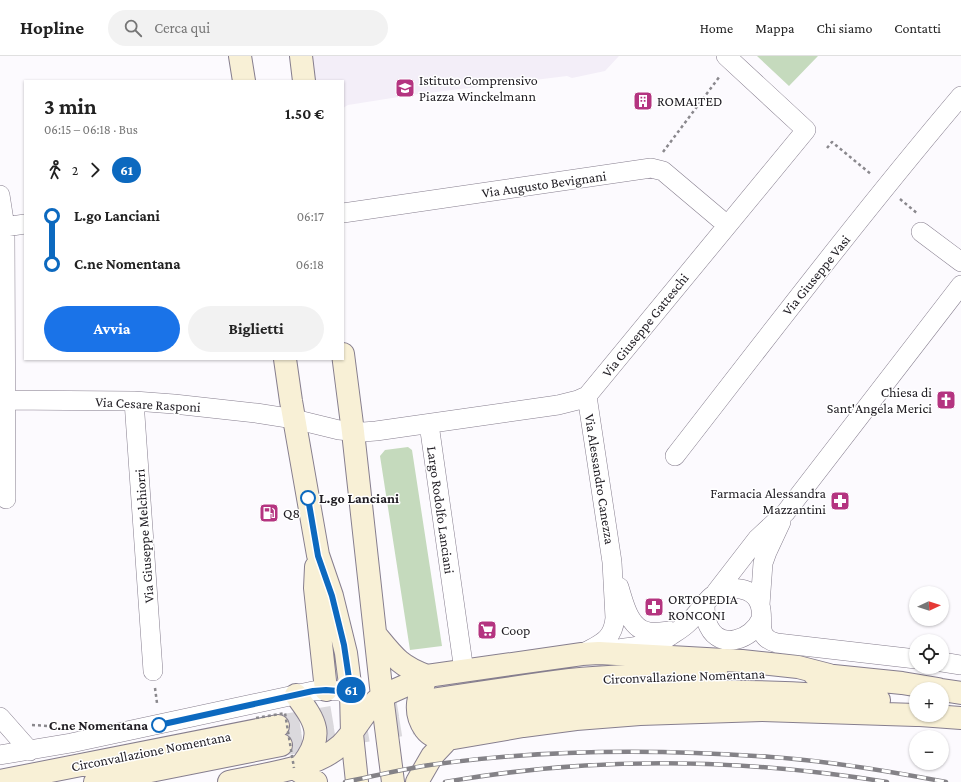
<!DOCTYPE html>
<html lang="it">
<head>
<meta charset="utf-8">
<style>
	:root { --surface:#fff; --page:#f2f2f2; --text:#222; --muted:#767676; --line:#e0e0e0; --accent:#1a73e8 }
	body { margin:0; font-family:"Crimson Pro",serif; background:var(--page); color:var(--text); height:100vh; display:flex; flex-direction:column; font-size:15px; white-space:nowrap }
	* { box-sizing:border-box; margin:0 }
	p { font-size:13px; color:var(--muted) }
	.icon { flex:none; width:22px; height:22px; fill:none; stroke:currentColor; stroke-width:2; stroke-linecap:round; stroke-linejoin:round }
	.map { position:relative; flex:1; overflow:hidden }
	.details { position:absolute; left:24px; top:24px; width:320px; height:280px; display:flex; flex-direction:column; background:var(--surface); border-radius:0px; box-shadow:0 1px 3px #0004 }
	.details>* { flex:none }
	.badge { padding:0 8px; border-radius:13px; font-size:14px; line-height:26px }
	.needle { width:26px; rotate:86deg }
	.fabs { position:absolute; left:909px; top:530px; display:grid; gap:8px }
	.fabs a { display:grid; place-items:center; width:40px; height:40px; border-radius:50%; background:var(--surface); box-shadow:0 1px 3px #0004; font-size:20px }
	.map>.badge { position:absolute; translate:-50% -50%; box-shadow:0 0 0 2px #fff }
	.legs { display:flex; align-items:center; gap:6px; height:44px; padding:0 20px; font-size:13px }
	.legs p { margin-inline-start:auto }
	.overview { display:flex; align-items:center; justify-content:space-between; height:68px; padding:0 20px }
	h1 { font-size:22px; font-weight:700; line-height:30px }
	.primary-button { display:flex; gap:8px; margin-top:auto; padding:8px 20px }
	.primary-button a { flex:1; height:46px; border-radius:24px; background:var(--accent); color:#fff; font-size:16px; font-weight:700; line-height:46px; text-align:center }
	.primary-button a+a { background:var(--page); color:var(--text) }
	ul { padding:0 20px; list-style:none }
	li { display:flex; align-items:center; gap:14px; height:48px; font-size:15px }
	li i { display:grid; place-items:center; width:6px; height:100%; margin:0 5px; background:currentColor }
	li i::after { content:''; width:10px; height:10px; margin:-5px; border:3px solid; border-radius:50%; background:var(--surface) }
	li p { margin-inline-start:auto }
	li:first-child i { background:linear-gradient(#0000 50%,currentColor 0) }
	li:last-child i { background:linear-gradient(currentColor 50%,#0000 0) }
	header { display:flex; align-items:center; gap:24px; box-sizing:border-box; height:56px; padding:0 20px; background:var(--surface); border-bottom:1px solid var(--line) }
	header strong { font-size:19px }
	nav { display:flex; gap:22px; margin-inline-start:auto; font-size:14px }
	.search { width:280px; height:36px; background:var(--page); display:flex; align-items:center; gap:10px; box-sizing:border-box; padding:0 14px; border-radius:22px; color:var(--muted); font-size:15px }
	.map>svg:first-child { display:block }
	.built { fill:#f3eef8 }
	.green { fill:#c5dabd }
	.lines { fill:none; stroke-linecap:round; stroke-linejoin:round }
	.secondary-tunnel { stroke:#dbd9dd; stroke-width:22; stroke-dasharray:22 11; stroke-linecap:butt }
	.street-casing { stroke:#867e8e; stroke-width:20 }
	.secondary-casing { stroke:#867e8e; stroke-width:24 }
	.path { stroke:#8a888d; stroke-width:2.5; stroke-dasharray:3 3; stroke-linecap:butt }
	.street { stroke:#fff; stroke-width:19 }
	.secondary { stroke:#f8f0d6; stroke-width:22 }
	.rail-casing { stroke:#848287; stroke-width:4.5 }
	.rail { stroke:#fff; stroke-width:3; stroke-dasharray:9; stroke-linecap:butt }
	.path-bridge { stroke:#8a888d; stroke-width:2.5; stroke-dasharray:3 3; stroke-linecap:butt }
	.line-1-casing { stroke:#fff; stroke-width:9 }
	.line-1 { stroke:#0c69bf; stroke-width:6 }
	.stop-1-dot { fill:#fff; stroke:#0c69bf; stroke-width:2 }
	.labels { text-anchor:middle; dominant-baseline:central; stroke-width:3; stroke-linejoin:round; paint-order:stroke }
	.poi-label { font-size:14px; fill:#1f1c22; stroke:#fff; text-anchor:start }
	.street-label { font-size:14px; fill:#1f1c22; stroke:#fff }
	.stop-label { font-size:14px; font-weight:bold; fill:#1f1c22; stroke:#fff; text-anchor:start }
</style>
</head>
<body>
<header>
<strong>Hopline</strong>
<div class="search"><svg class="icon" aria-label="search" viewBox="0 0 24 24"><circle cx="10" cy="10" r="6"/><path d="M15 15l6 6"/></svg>Cerca qui</div>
<nav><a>Home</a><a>Mappa</a><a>Chi siamo</a><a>Contatti</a></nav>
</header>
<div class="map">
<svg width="961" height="726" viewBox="0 0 961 726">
	<rect width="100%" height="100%" fill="#fcfafe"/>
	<!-- built -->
	<path class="built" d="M311,0h308l-14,15 -33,7 -5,-2 -156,19 -63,10 -5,3v-27h-28z"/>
	<!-- green -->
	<path class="green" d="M757,0h61l-29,30z
		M408,391l4,3 30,196 -32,4 -30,-194 5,-6z"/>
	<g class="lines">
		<!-- secondary-tunnel -->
		<path class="secondary-tunnel" d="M278,670l153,-26
			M281,689l152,-25"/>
		<!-- street casing -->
		<g class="street-casing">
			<path id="street" d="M0,139l5,32 1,272
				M343,157l308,-45 12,3 64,54
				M5,171l20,-3
				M921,176l40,30
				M0,344l134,1 40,3 82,9 38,6 45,11 24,2 13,-1 182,-26 20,-5 9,-4 219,-266 -80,-74
				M134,345l19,270
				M429,368l35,247
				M675,400c94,-121 187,-243 286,-360
				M619,531c5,16 10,42 30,45 7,1 13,0 20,-1
				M716,536l41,-53 29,-27 175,-227
				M705,547c0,8 0,17 4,24 11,23 43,13 52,-8
				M760,549l3,-42 4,-11 14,-30
				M618,593c16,-3 38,-3 52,-13 6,-4 13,-8 18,-13 13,-12 21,-32 40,-34 13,-2 28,2 32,16 5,16 -6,32 17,38l139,16
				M582,598c17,-10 31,-13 33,-36l-3,-56 -25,-166
				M942,606l19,3
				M0,661l30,34
				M0,699l71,-12 242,-52 13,-1 25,2"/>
		</g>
		<!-- secondary casing -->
		<g class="secondary-casing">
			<path id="secondary" d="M240,0l4,25
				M301,0l3,25
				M343,298l10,78 29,264 11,86
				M285,303l6,42 27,154 14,41 14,57 5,39 1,42 5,48
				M316,511l-1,21 11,102
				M376,579c18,22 24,31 51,41
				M814,618l88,9 36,6
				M427,620c-8,18 -15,35 -2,53 6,8 14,10 23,10l75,-13 53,-7 64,-5 122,-4 154,5
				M942,634l19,3
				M296,639c20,27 29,40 6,70
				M431,644c46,-7 93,-14 139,-20 48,-5 97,-6 146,-7
				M920,659l41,3
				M433,664c44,-8 88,-15 132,-20 27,-3 54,-5 81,-6 79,-4 156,-3 233,6
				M294,712l22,14
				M0,725l278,-55
				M95,726l186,-37
				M229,726c35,-8 86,-13 112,-37 16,-15 23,-36 41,-49l45,-20 155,-22 17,-1 143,8 56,6 31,8
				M417,726l15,-26 16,-17"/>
		</g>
		<!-- path -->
		<path class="path" d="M827,92l5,-6 40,33
			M663,96l57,-76
			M900,143l18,15
			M155,632l2,15
			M32,669l17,1"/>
		<!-- street -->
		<use href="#street" class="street"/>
		<!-- secondary -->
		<use href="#secondary" class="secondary"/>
		<!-- rail casing -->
		<g class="rail-casing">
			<path id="rail" d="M345,726c30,-6 61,-14 92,-18 110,-15 223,-15 334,-7 59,4 117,14 175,25
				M445,726c149,-26 293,-24 442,0"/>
		</g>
		<!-- rail -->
		<use href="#rail" class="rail"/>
		<!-- path-bridge -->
		<path class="path-bridge" d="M256,662l29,-5 9,55"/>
	</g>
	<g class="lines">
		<!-- line-1 casing -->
		<g class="line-1-casing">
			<path id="line-1" d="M159,669l154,-34 13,-1 25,2 -7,-47 -12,-49 -14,-40 -10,-58"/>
		</g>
		<!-- line-1 -->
		<use href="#line-1" class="line-1"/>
	</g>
	<!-- icons -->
	<defs>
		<g id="school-square" transform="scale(1)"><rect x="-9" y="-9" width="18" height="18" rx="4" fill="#b43480" stroke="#fff"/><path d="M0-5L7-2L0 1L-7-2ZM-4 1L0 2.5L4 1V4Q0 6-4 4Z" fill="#fff"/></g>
		<g id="building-square" transform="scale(1)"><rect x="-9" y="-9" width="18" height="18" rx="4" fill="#b43480" stroke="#fff"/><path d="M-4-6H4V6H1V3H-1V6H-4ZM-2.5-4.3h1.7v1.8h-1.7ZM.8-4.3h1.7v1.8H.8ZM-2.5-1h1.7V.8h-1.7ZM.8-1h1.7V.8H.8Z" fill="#fff"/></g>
		<g id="church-square" transform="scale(1)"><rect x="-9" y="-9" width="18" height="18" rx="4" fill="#b43480" stroke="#fff"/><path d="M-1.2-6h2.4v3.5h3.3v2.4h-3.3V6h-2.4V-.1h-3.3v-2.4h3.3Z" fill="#fff"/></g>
		<g id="pharmacy-square" transform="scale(1)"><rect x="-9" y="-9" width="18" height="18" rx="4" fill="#b43480" stroke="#fff"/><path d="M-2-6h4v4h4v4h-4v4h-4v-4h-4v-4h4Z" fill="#fff"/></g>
		<g id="fuel-square" transform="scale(1)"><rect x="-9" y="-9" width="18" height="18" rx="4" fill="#b43480" stroke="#fff"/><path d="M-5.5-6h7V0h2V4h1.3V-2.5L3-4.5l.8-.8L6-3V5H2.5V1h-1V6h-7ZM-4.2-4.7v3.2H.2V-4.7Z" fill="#fff"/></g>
		<g id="supermarket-square" transform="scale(1)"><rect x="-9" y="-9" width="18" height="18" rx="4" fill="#b43480" stroke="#fff"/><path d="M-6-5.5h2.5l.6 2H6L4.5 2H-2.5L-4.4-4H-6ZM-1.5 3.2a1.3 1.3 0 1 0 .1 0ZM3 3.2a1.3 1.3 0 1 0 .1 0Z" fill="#fff"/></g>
	</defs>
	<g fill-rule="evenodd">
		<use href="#school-square" x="405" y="32"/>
		<use href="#building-square" x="643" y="45"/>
		<use href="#church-square" x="946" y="344"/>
		<use href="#pharmacy-square" x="840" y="445"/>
		<use href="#fuel-square" x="269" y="457"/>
		<use href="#pharmacy-square" x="654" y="551"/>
		<use href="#supermarket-square" x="487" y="574"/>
	</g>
	<!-- markers -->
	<g class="stop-1-dot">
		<circle cx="308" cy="442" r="7"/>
		<circle cx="159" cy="669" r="7"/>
	</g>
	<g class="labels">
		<!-- poi labels -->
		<g class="poi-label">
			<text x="419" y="24">Istituto Comprensivo<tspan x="419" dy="16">Piazza Winckelmann</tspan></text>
			<text x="657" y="45">ROMAITED</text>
			<text x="932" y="336" text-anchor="end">Chiesa di<tspan x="932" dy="16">Sant'Angela Merici</tspan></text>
			<text x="826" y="437" text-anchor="end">Farmacia Alessandra<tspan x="826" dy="16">Mazzantini</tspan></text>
			<text x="283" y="457">Q8</text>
			<text x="668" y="543">ORTOPEDIA<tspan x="668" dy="16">RONCONI</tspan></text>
			<text x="501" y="574">Coop</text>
		</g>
		<!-- street labels -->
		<g class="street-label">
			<text transform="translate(544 128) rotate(-8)">Via Augusto Bevignani</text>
			<text transform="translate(816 219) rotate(-51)">Via Giuseppe Vasi</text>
			<text transform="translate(645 269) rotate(-51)">Via Giuseppe Gatteschi</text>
			<text transform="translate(148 348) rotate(3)">Via Cesare Rasponi</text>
			<text transform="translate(600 423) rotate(81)">Via Alessandro Canezza</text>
			<text transform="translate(441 454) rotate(82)">Largo Rodolfo Lanciani</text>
			<text transform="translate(144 480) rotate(-94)">Via Giuseppe Melchiorri</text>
			<text transform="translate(684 620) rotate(-2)">Circonvallazione Nomentana</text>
			<text transform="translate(151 695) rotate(-11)">Circonvallazione Nomentana</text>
		</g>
		<!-- stop labels -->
		<g class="stop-label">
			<text x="319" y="442">L.go Lanciani</text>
			<text x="148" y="669" text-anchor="end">C.ne Nomentana</text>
		</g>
	</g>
</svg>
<div class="fabs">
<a><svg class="needle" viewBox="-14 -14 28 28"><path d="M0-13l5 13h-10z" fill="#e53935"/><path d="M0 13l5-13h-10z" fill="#767676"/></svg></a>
<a><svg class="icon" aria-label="locate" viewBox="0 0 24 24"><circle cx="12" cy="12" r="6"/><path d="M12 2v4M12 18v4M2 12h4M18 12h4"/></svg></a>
<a>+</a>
<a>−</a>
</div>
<b class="badge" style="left:351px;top:634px;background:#0c69bf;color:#fff">61</b>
<section class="details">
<div class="overview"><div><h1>3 min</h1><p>06:15 – 06:18 · Bus</p></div><b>1.50 €</b></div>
<div class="legs"><svg class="icon" aria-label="walk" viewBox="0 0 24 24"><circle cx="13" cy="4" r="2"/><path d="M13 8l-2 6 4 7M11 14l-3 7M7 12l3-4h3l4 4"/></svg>2<svg class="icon" aria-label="forward" viewBox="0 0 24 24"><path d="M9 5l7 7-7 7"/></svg><b class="badge" style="background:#0c69bf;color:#fff">61</b></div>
<ul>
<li><i style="color:#0c69bf"></i><b>L.go Lanciani</b><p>06:17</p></li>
<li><i style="color:#0c69bf"></i><b>C.ne Nomentana</b><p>06:18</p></li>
</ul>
<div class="primary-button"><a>Avvia</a><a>Biglietti</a></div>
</section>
</div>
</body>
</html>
